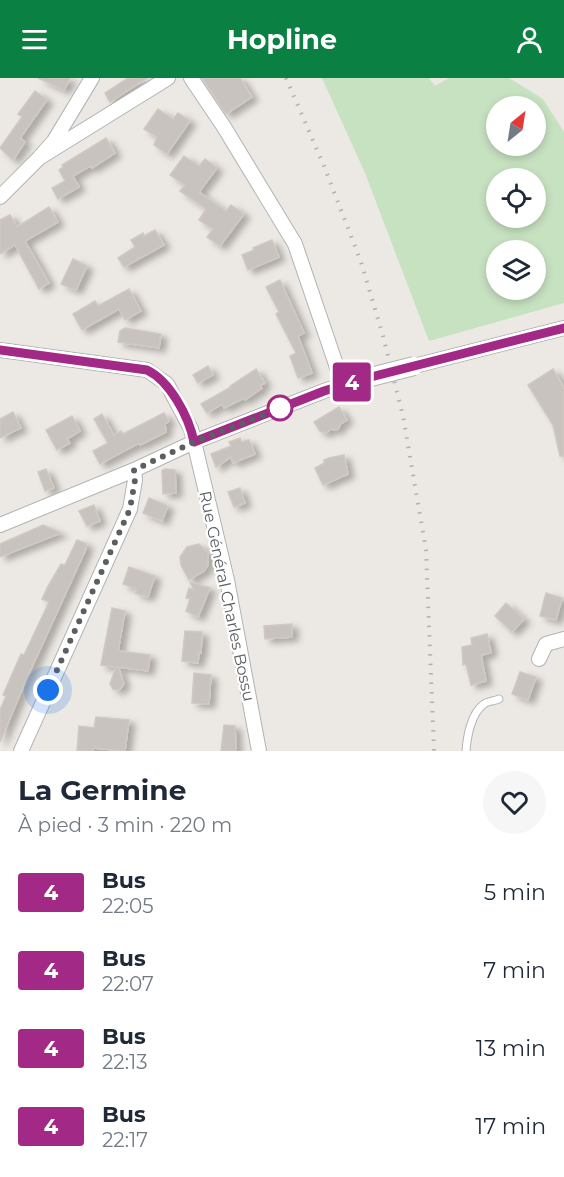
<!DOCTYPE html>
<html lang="fr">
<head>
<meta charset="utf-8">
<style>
	:root { --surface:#fff; --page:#f6f6f7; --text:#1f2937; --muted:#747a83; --accent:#0b8043 }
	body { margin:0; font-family:Montserrat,sans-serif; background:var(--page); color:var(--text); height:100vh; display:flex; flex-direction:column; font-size:22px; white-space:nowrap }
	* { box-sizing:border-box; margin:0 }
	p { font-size:20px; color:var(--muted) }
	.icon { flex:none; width:33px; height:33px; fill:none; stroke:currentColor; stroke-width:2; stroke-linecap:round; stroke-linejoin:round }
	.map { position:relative; height:673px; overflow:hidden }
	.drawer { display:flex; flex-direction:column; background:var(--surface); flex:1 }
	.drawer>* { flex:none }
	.badge { padding:0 12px; border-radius:4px; font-size:21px; line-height:39px }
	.needle { width:39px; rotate:30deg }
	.controls { position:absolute; left:486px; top:18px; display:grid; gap:12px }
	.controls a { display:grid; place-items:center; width:60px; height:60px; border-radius:50%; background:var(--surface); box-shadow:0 3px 9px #0003; font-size:30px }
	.you { position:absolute; width:30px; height:30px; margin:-15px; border:4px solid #fff; border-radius:50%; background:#1a73e8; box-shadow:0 0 0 9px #1a73e833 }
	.map>.badge { position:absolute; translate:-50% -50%; box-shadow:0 0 0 3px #fff }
	.round { display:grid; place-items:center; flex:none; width:63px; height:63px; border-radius:32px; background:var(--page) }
	.headline { display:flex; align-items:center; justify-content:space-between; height:102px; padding:0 18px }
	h1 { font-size:28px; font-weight:700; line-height:45px }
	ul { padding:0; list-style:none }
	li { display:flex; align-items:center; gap:18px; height:78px; padding:0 18px }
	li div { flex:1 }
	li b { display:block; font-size:22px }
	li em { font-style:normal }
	li .badge { min-width:66px; font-weight:700; text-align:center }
	header { display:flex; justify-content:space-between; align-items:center; height:78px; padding:0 18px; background:var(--accent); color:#fff; font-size:27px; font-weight:700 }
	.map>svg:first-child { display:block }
	.green { fill:#c7e2c1; fill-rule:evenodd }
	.building { fill:#c8c3bf; stroke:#d0c9c2; stroke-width:1.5; filter:url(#shadow) }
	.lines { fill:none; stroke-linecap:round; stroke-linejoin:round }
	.service-casing { stroke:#b0b4b7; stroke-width:9 }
	.minor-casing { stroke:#b0b4b7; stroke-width:16 }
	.service { stroke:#fff; stroke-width:7 }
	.minor { stroke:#fff; stroke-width:14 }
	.rail { stroke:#afb0b0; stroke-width:4; stroke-dasharray:1.5 8; stroke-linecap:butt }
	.tertiary-bridge-casing { stroke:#b0b4b7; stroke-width:20; stroke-linecap:butt }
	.tertiary-bridge { stroke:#fff; stroke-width:18 }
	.line-casing { stroke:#fff; stroke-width:14 }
	.line { stroke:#a22986; stroke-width:9 }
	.walk { stroke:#5b5f62; stroke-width:6; stroke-dasharray:0 10.8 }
	.stop-dot { fill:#fff; stroke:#a22986; stroke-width:3 }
	.labels { text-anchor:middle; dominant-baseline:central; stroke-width:4.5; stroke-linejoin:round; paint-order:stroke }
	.street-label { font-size:16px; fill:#5b5f62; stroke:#fff }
</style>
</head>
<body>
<header><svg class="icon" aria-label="menu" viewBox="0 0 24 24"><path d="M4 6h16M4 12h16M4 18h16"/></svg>Hopline<svg class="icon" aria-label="person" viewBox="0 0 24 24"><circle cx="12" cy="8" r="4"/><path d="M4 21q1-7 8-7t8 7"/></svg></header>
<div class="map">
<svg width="564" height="673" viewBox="0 0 564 673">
	<defs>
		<filter id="shadow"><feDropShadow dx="6" dy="4" stdDeviation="3" flood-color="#0004"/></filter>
	</defs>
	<rect width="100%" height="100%" fill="#ece8e3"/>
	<!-- green -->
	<path class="green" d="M322,0h107l6,8 14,-8h60l34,21 21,33v171l-135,38 -64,-168zM496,28h40v40h-40zM496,100h40v40h-40zM496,172h40v40h-40z"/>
	<!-- building -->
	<path class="building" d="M38,0h32l-6,12z
		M128,0h19l-37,24 -5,-9z
		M202,0h38l12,19 -26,17z
		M35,13l12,9 -27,38 5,4 -12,18 -13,-12 22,-31 -4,-3z
		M158,31l15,10 5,-6 12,8 -23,33 -13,-9 3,-8 -13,-8z
		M106,60l9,15 -23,15 -2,-2 -17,10 6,11 -21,12 -6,-11 13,-7 -6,-11 4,-3 -1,-2z
		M184,78l15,10 6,-7 12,9 -18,24 27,19 5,-6 13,9 -24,32 -13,-9 6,-8 -14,-9 7,-11 -26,-18 5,-6 -15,-10z
		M49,129l9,15 -33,19 24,42 -10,6 -24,-44 -15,9v-34l10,-5 7,12z
		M155,152l9,15 -40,22 -6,-9 17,-11 -4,-7 12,-7 1,3z
		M272,162l7,17 -31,13 -6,-15 12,-5 -1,-2z
		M73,181l14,7 -11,24 -15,-6z
		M280,202l24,53 -6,3 14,37 -14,5 -8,-22 6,-3 -20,-39 3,-2 -13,-25z
		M129,211l12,22 -16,9 -6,-11 -37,21 -9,-16 22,-13 3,5z
		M125,250l36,6 -2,14 -41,-6 2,-11z
		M208,288l5,9 -15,8 -5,-8z
		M256,291l9,14 -5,3 2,2 -17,12 -1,-2 -20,10 -2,-4 -15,9 -6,-9 30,-17 -1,-1z
		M553,291l11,19v68h-4l-7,-31 -25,-40z
		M339,329l8,13 -7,4 -1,4 -3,2 -5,-1 -5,4 -6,-2 -6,-9z
		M13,334l8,16 -21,10v-19z
		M164,335l5,8 -4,3 1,8 -26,13 -1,-2 -39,21 -7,-13 15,-8 -14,-24 8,-5 12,21 7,-4 2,3z
		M72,338l8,15 -13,8 3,4 -13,7 -11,-20z
		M240,360l1,4 8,-2 6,14 -22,9 -2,-6 -15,10 -5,-13 20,-8 -2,-4z
		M344,377l4,19 -25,11 -8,-17 9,-5v-3l5,-2z
		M46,391l8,19 -9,3 -7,-19z
		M165,391l10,1 1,23 -13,1 -1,-23z
		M240,410l5,15 -11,4 -6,-15z
		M149,420l19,8 -6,15 -19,-8z
		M94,427l6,16 -13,5 -8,-15z
		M43,447l18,8 -61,24v-13z
		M77,462l10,4 -2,5h1l-59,129 -27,64v-32l6,-14 -3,-1 18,-41 3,1 25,-53 -7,-3 6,-13 13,-22 4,1z
		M199,466l9,9v12l-4,6 -15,9 -8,-15 -1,-8 7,-10z
		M129,489l26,9 -7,21 -13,-4 2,-4 -14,-5z
		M190,504l20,6 -12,29 -12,-6 4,-12 -4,-1 3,-10 5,2z
		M546,515l16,5 -6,22 -16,-4z
		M506,525l18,16 -12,13 -17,-16z
		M112,530l13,3 -7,40 32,4 -2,16 -30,-4 6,17 -5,6 -6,-1 -3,-5 6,-17 -15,-2z
		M292,546v13l-27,2 -1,-13z
		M185,553l17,1 -1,21 -2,-1 -1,11 -16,-2z
		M487,556l4,19 -10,2 5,26 -15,4 -5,-21 -3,1 -1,-18 10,-2 -1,-7z
		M520,594l16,5 -8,23 -16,-6z
		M194,595l17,2 -2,29 -17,-1z
		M96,639l33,3 -4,31 -31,-3 -1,3h-16l2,-25 15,2z
		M224,647l11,1 1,25h-15z"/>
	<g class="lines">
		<!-- service casing -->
		<g class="service-casing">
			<path id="service" d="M466,673c1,-14 5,-38 18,-47 3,-3 11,-3 15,-5"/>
		</g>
		<!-- minor casing -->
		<g class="minor-casing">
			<path id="minor" d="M191,0l33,49 71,117 48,141
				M39,80l129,-80
				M0,119l39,-39 15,-17 38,-63
				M0,272l147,20 20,14 24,45 36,151 32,171
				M414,288l150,-38
				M0,447l134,-55 60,-28 130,-51 35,-11
				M539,581l7,-15 18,-5
				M21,673l109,-242 5,-29 -1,-10"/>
		</g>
		<!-- service -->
		<use href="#service" class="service"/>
		<!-- minor -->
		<use href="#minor" class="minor"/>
		<!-- rail -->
		<path class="rail" d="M286,0l38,88 37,96 22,74 20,80 23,134 8,201"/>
		<!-- tertiary-bridge casing -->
		<g class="tertiary-bridge-casing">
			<path id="tertiary-bridge" d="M359,302l55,-14"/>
		</g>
		<!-- tertiary-bridge -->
		<use href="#tertiary-bridge" class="tertiary-bridge"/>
	</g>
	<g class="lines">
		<!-- line casing -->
		<g class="line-casing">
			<path id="line" d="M0,272l147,20c23,11 42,47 47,72l130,-51 35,-11 205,-52"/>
		</g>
		<!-- line -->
		<use href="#line" class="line"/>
		<!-- walk -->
		<path class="walk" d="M48,612l82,-181 5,-29 -1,-10 60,-28 88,-34h-2"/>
	</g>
	<!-- markers -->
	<circle class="stop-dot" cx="280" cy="330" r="12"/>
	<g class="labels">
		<!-- street labels -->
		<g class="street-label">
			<text transform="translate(227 518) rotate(78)">Rue Général Charles Bossu</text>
		</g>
	</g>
</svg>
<div class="controls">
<a><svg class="needle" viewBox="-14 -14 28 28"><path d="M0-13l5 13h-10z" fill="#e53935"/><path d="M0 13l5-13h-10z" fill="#747a83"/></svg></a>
<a><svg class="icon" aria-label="locate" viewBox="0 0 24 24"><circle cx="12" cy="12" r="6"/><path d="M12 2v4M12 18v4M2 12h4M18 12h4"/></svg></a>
<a><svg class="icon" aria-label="layers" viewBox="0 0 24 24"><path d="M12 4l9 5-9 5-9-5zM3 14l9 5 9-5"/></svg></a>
</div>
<div class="you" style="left:48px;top:612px"></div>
<b class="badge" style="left:352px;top:304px;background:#a22986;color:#fff">4</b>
</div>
<section class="drawer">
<div class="headline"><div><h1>La Germine</h1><p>À pied · 3 min · 220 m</p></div><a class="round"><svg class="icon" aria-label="heart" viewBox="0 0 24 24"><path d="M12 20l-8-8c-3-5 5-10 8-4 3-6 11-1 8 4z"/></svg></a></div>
<ul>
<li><span class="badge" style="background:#a22986;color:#fff">4</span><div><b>Bus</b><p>22:05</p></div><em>5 min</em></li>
<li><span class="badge" style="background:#a22986;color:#fff">4</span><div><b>Bus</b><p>22:07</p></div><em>7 min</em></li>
<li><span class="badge" style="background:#a22986;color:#fff">4</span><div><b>Bus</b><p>22:13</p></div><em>13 min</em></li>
<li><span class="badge" style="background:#a22986;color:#fff">4</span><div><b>Bus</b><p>22:17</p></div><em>17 min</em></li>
</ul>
</section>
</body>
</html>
